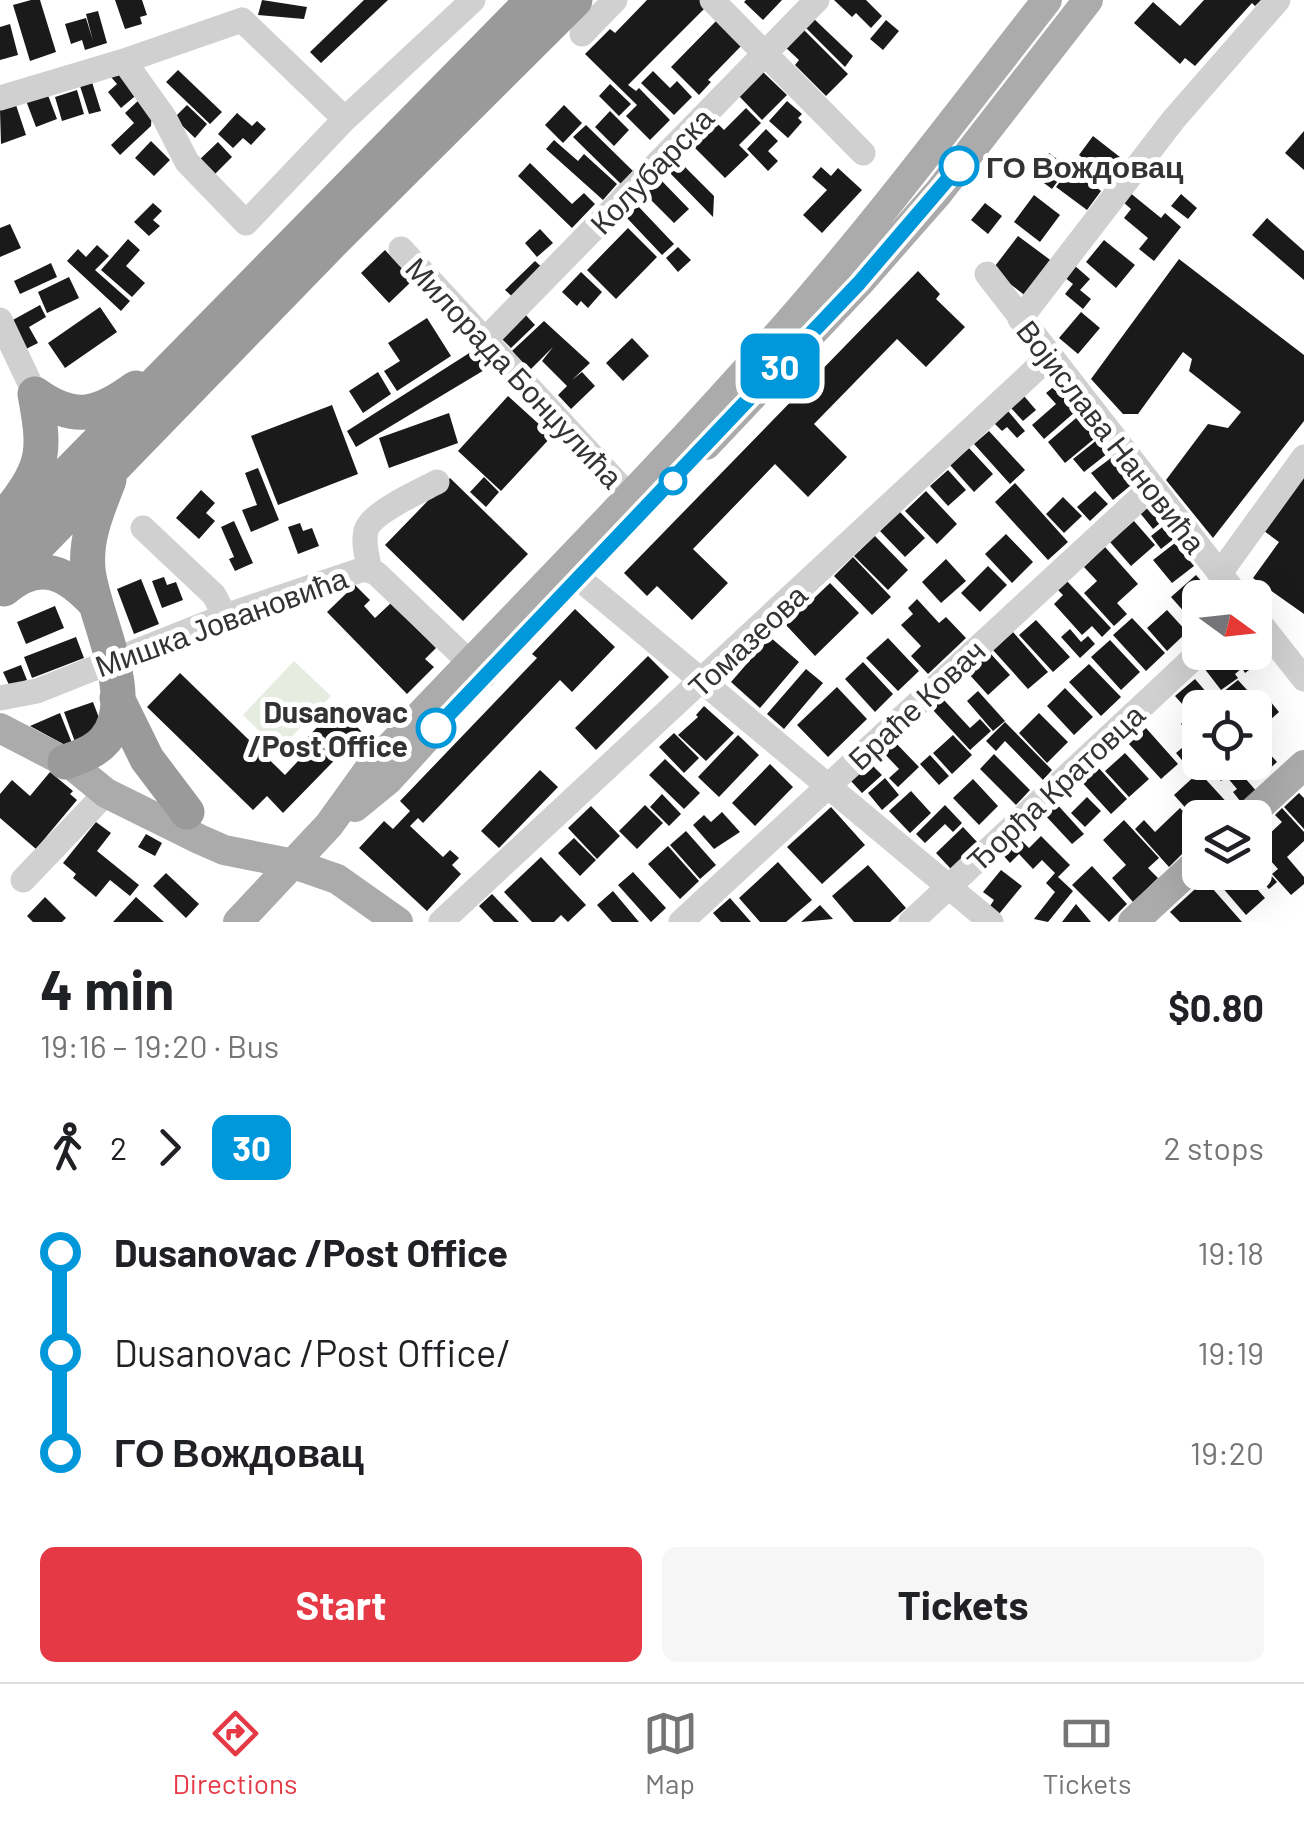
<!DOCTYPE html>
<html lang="en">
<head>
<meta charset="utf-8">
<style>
	:root { --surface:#fff; --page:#f6f6f6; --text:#202124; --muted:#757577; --line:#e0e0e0; --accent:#e63946 }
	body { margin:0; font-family:Barlow,sans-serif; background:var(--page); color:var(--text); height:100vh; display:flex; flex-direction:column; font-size:38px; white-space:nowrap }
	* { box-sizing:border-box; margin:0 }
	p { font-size:32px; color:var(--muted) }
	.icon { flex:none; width:55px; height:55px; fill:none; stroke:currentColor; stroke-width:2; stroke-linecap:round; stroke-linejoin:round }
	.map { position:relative; height:922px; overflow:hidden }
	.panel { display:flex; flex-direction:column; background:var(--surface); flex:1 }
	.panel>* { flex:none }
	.badge { padding:0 20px; border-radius:15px; font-size:35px; line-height:65px }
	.needle { width:65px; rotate:105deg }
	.fabs { position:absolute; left:1182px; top:580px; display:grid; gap:20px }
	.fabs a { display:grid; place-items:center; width:90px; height:90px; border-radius:15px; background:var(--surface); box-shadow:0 10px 40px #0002; font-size:50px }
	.map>.badge { position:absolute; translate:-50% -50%; box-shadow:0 0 0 5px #fff }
	.legs { display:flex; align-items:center; gap:15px; height:110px; padding:0 40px; font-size:32px }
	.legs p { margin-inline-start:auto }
	.overview { display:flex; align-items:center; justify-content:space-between; height:170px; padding:0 40px }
	h1 { font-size:55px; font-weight:700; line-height:75px }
	.action { display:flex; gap:20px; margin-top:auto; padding:20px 40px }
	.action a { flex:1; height:115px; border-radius:15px; background:var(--accent); color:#fff; font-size:40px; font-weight:700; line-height:115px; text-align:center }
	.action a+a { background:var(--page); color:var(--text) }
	ul { padding:0 40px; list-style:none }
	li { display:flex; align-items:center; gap:35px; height:100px; font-size:38px }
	li i { display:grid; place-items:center; width:15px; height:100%; margin:0 12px; background:currentColor }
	li i::after { content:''; width:25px; height:25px; margin:-12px; border:8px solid; border-radius:50%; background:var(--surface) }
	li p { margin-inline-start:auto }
	li:first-child i { background:linear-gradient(#0000 50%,currentColor 0) }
	li:last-child i { background:linear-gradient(currentColor 50%,#0000 0) }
	.menu { display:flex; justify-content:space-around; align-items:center; height:140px; border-top:2px solid var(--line); background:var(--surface); font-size:28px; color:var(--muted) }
	.menu a { display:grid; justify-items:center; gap:5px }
	.menu .selected { color:var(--accent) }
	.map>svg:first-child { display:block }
	.park { fill:#e6ecdf }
	.building { fill:#1a1a1a }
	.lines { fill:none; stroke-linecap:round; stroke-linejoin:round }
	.minor { stroke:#d0d0d0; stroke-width:25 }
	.major { stroke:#ababab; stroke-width:30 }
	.highway { stroke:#9a9a9a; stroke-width:35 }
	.line-1-casing { stroke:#fff; stroke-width:22 }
	.line-1 { stroke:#0098da; stroke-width:15 }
	.stop-1-dot { fill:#fff; stroke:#0098da; stroke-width:5 }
	.labels { text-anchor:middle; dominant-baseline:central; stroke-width:10; stroke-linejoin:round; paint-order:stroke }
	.stop-label { font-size:30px; font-weight:bold; fill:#333; stroke:#fff; text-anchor:start }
	.street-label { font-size:30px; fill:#333; stroke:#fff }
</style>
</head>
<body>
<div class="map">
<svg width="1304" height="922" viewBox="0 0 1304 922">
	<rect width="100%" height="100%" fill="#fff"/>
	<!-- park -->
	<path class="park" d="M294,661l37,35 -52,54 -36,-35z"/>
	<!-- building -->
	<path class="building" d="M31,0h9l16,52 -26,9 -17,-56z
		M115,0h27l5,15 -7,2 2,7 -17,5z
		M262,0l45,7 -3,12 -46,-4z
		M364,0h24l-67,63 -11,-11z
		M647,0h54l6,6 -79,79 8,6 3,-3 31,32 -20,20 -24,-24 11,-11 -52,-51 25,-25 5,4z
		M746,0h36l-19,20 -19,-18z
		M834,0h32l16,16 -11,12 -15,-15 -4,4z
		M1204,0h57l-6,6 -3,-3 -57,63 -10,-8 -5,6 -46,-41 19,-21 27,24z
		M98,11l9,32 -22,7 -3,-10 -11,4 -6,-20 21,-6 7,23 -7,-27z
		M812,17l41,39 -8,11 -41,-41z
		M718,19l25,25 -35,36 3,2 -12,13 -28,-28z
		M886,20l13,11 -16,19 -13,-11z
		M10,24l8,31 -18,5v-33z
		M802,28l46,46 -22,22 -31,-31 4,-5 -15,-14z
		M121,69l19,23 -19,16 -13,-16 9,-8 -6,-7z
		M178,70l44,42 -12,12 -44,-42z
		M653,71l17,17 7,-7 15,16 -18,18 -33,-32z
		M763,72l24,23 -25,25 -23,-24z
		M91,79l10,32 -12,3 -10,-31z
		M610,84l21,20 -12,12 -20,-20z
		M46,90l11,29 -21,8 -11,-29z
		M77,90l7,24 -22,7 -7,-24z
		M141,98l11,12 -1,16 -31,29 -9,-10 23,-22 -9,-10z
		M787,101l15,13 -4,4 4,4 -14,16 -19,-17z
		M16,105l10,30 -25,9 -1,-34z
		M187,105l20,19 -12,14 -21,-20z
		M564,105l18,18 -19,20 -18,-18z
		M746,108l15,15 -22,22 10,10 -24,23 -34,-34 24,-23 9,9z
		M610,111l19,19 -15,16 -19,-19z
		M237,113l15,13 5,-5 9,8 -15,16 -8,-7 -10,10 -15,-14z
		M586,125l47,46 -12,13 -48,-47z
		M766,129l12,12 -10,10 10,10 -10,10 -21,-22z
		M1304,131v39l-19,-17z
		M1093,136l32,25 -14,19 -32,-25z
		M554,140l24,21 6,-7 33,30 -14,16 -57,-51z
		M151,141l19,19 -16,16 -19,-18z
		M218,142l14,15 -20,20 -15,-15z
		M1049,153l19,14 -16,22 -19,-14z
		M679,161l35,35 -1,21 -44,-45z
		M530,163l42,41 12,-11 11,11 -23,24 -54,-52z
		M821,167l10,9 7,-8 24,22 -40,43 -19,-18 24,-25 -15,-13z
		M1071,167l30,24 -14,19 -31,-23z
		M659,178l30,31 -15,14 -30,-30z
		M1129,192l32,26 4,-5 16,14 -27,34 -15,-12 9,-11 -24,-20 7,-9 -9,-8z
		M1181,194l16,14 -9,11 -17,-13z
		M1034,195l26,20 -20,27 -26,-20z
		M153,203l9,8 -9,9 7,6 -11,10 -15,-14z
		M985,203l17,13 -14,18 -17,-14z
		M638,206l36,38 -12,11 -36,-38z
		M1267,218l37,33v29l-52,-45z
		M10,224l11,24 -21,9v-29z
		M628,228l29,29 -41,42 -29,-29z
		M540,229l13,14 -16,14 -12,-14z
		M1018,236l35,26 -26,35 -35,-27z
		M128,239l12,11 -14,16 19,17 -13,14 -31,-27z
		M1104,240l31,25 -19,23 -30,-26z
		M97,245l12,11 -14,14 35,31 -9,10 -54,-50 11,-12 8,8z
		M678,247l13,13 -13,12 -12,-14z
		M385,250l28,30 -24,23 -28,-30z
		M1179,259l125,96v66l-91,117 -47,-58 42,-56 20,4 13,-16 -52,-41 3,-12 -9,-7 -45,62h-15l-32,-35z
		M535,261l11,10 -29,30 -12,-11z
		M51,263l6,14 -37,17 -6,-13z
		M1074,265l16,14 -10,11 11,9 -8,10 -18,-15 8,-10 -9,-7z
		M918,271l22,23 -4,5 29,28 -39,40 -29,-28 -83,85 33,33 -39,40 -33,-33 -82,85 35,34 -36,37 -35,-34 -10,10 -23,-23z
		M581,272l21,20 -14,16 -7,-7 -4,5 -15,-14z
		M69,277l10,21 -32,15 -9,-21z
		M40,305l6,12 -17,10 9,16 -12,6 -15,-28z
		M100,307l17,25 -52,36 -17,-25z
		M523,312l12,13 -24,23 -13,-13z
		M1081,312l19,16 -22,26 -19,-16z
		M427,318l24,38 -54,35 -13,-20 16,-10 -12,-18z
		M544,321l46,42 -18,17 10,-8 13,14 -24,23 -13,-14 9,-9 -25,-25 11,-14 -23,23 -18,-19z
		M632,338l17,18 -26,25 -17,-18z
		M474,350l12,19 -130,78 -9,-16z
		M378,372l13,22 -28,19 -14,-22z
		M1062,380l21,25 -39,34 -12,-14 24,-21 -10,-11z
		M508,396l44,40 -51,55 -43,-40z
		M1024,396l12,14 -13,11 -12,-13z
		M332,405l26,69 -80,31 -27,-69z
		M1008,411l17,20 -8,7 -10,-11 -5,4 -8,-8z
		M449,413l9,30 -69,25 -10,-30z
		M1082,413l18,21 -35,29 -17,-21z
		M989,431l36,39 -15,14 -36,-40z
		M1102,436l10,14 -28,22 -11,-13z
		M969,448l24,26 -19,18 -24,-27z
		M1115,455l21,26 -23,19 -22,-27z
		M258,468l21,52 -28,12 -9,-22 15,-5 -12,-32z
		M948,470l18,20 -18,16 -18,-20z
		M1304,475v139l-51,-36 26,-36 -15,-11z
		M484,477l15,15 -13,15 -16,-15z
		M450,478l78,76 -65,67 -78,-76z
		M1015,483l53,59 -20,18 -53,-58z
		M201,490l14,13 -9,10 9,8 -16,18 -23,-21z
		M926,491l31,33 -20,20 -32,-33z
		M1095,491l13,13 -18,17 -13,-14z
		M1063,497l19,19 -18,17 -18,-19z
		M1152,504l13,15 -12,10 -13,-16z
		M900,512l25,26 -20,19 -25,-26z
		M234,521l19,42 -18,8 -6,-12 5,-2 -13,-30z
		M1134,521l21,24 -24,21 -21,-24z
		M1170,521l10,13 -19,15 -10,-13z
		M300,523l3,8 9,-3 7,18 -21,8 -10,-27z
		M1006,534l27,28 -21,21 -27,-29z
		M875,536l33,34 -20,20 -34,-34z
		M1175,543l19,23 -22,17 -19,-23z
		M1105,547l33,37 -21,19 10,11 -13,12 -30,-33 13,-12 -13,-14z
		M853,557l38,40 -19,18 -38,-39z
		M946,559l20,22 -25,22 -19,-21z
		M988,566l19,19 -27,27 -19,-19z
		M1196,575l20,23h-16v22l-5,4 -24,-27z
		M164,577l3,8 9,-3 7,18 -21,8 -10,-27z
		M141,579l18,45 -25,10 -17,-45z
		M1066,580l45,48 -9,9 -10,-11 -10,9 -28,-31 9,-9 -6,-6z
		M830,583l29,30 -44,43 -29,-31z
		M355,585l15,15 -6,6 11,12 16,-15 45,45 -11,11 9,8 -27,27 -80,-82z
		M917,599l22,24 7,-6 20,21 -38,36 -17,-18 10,-10 -20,-21 12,-11 -5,-6z
		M55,606l9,22 -38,16 -9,-22z
		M575,609l40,38 -43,45 -12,-12 -137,143 -5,-5 -8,8 33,31 7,-7 9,8 -7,7 9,9 -34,37 -68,-63 25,-27 9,8 17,-18 -10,-10 137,-143 -5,-4z
		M1167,610l20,22 -20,19 -20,-23z
		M1132,618l33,35 -19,18 -33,-36z
		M1036,620l34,37 -17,15 -34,-37z
		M1070,629l11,13 7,-6 7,8 -15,14 -19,-21z
		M1013,632l35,40 -20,17 -35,-39z
		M76,637l8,21 -52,20 -8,-21z
		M770,637l29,25 -39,46 -29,-26z
		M888,638l31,33 -21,20 -32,-33z
		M1110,640l30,32 -19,18 -30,-33z
		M1255,646l10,12 -20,15 -3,-5 -7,6 3,4 -17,12 -17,-22 17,-16h34z
		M990,653l20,22 -22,20 -20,-22z
		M648,656l21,21 -73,73 -21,-22z
		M863,662l30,32 -18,18 -30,-33z
		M1089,664l32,33 -20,19 -32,-34z
		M21,665l6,15 -17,7 -7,-15z
		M806,669l17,14 -39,46 -17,-15z
		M180,673l105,102 14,-15 -7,-7 45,-46 25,25 -79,81 -16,-17 -14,14 -106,-103z
		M1195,679l25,29h-20v16l-25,-28z
		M1238,680l19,21 8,-6 14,17 -24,21v-25h-18l-14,-16z
		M837,687l30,32 -39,38 -31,-32z
		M1065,688l28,29 -19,18 -27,-29z
		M978,691l27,30 -12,10 -26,-30z
		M943,699l27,29 10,-9 11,12 -21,19 -38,-41z
		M93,702l11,29 -29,11 -11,-30z
		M704,706l30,27 -28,28 -28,-26 20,-18 -2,-2z
		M60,713l12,30 -7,2 -35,-19z
		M1039,713l29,29 -21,21 -28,-30z
		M1190,715l10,11v26l-14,13 -10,-12 18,-15 -13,-14z
		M1005,722l47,48 -9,10 -38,-39 -9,10 -10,-10z
		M1146,728l32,36 -17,15 -32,-35z
		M674,733l25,25 -15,15 -25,-26z
		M738,735l21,20 -40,42 -21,-20z
		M953,735l19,20 -20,19 -19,-21z
		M1255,738l22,24 -19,17 -14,-17h11z
		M893,740l26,27 -21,20 -9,-9 10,-9 -18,-19z
		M1125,753l24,26 -20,18 -24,-26z
		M994,754l36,36 -14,15 -36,-36z
		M930,755l19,21 -10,9 -19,-21z
		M665,759l35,34 -16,16 -35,-34z
		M869,762l13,13 -20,18 -12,-13z
		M1216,762h15l27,31 -14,13 -11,-14 4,-3 -11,-13 -5,5 -7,-8 6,-5z
		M770,764l23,23 -38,39 -23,-23z
		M1096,765l31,34 -16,15 -31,-34z
		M540,770l18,17 -59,61 -18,-17z
		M50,772l23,19 -3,3 7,6 -41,49 -36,-31v-24l12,-14 18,16z
		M1199,772l32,35 -11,11h-20v6l-26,-29z
		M885,778l14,17 -17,15 -14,-17z
		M973,779l25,27 -19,19 -26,-27z
		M911,791l20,22 -21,20 -21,-22z
		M1299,793l5,5v31l-20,-22z
		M662,794l19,20 -12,12 -19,-19z
		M1087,797l14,14 -16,16 -14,-14z
		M1055,802l29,32 -12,10 -29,-31z
		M645,805l18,18 -26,26 -18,-18z
		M945,805l17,18 -9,9 -8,-8 -20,19 -9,-9z
		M591,806l29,30 -23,23 -29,-31z
		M831,807l34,38 -43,39 -35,-37z
		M1180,808l20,22v6l-31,31 -34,-38 9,-9 11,12z
		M1282,808l22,24v9l-17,16 17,20v7l-13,11 -19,-21 6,-5 -23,-26v-5l8,-7 4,5 15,-14 -7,-7z
		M722,812l18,20 -26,17 -21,-24 11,-10 7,7z
		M1124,820l35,38 -11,10 10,10 -25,24 -21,-24 14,-13 -23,-25z
		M96,822l15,11 -14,18 42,34 -9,11 -20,-16 -14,17 -23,-19 3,-4 -13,-11z
		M963,827l15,16 -27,26 -15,-16z
		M686,831l30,34 -16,14 -30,-34z
		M146,834l16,9 -7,13 -17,-9z
		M1041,836l29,29 -12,12 15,14 -25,31 -14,-3 21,-27 -9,-9 9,-10 -13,-13 -9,9 -14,-15 -9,9 -8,-9 17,-16 10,10z
		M574,838l22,22 -16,16 -22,-23z
		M668,846l31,35 -19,18 -32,-35z
		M541,857l45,48 -18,17 -7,-7 -7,7h-22l-28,-30z
		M1255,858l22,24 -8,7 -14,-15z
		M778,862l34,38 -26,22h-26l-21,-24z
		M868,865l38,43 -16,14h-36l-22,-26z
		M1092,866l35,38 -18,18 -37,-37z
		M1001,870l21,16 -23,28 -9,-8 4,-6 -11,-8z
		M633,872l33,36 -15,14 -33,-37z
		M1209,872h33l23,26 -19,17z
		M166,873l33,31 -13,14 -33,-32z
		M1205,880l37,42h-62l-10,-10z
		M613,891l26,31h-27l-15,-17z
		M492,894l27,28h-25l-15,-16z
		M45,897l21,21 -4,4h-29l-6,-6z
		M136,897l28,25h-51z
		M730,898l21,24h-30l-8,-9z
		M1076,904l15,18h-29z
		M820,905l13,14 -32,3z"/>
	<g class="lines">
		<!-- minor -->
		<path class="minor" d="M712,0l151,153
			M242,20l103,99
			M582,34l33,-34
			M124,61l40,56 23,45 59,61 99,-104 128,-119
			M0,98l124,-37 118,-41
			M401,249l228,247
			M987,274l252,324
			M1020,319l154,-200 104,-119
			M0,320l35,74
			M485,340l332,-340
			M143,528l71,67 11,21
			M563,565l428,357
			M370,570c-3,-13 -8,-30 -3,-42 8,-17 53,-37 70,-46
			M1220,573l84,-116
			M1255,617l49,62
			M0,698l37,-7 188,-75 139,-47 12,4 108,103
			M23,880l83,-87
			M441,922l609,-566
			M681,922l471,-435
			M911,922l289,-270"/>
		<!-- major -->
		<path class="major" d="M706,445l153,-162 79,-90 150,-193
			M0,728l73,38 33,27 93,46 25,11 70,14 43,15 61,43
			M355,807l33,-27 41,-45
			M1246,818l58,-53
			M238,922l91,-97 41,-57c142,-151 290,-297 426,-454 88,-101 168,-208 251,-314
			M1133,922l67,-62"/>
		<!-- highway -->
		<path class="highway" d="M35,394c40,29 64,21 101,-6
			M11,509c35,-45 34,-60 24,-115
			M0,542l533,-542
			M0,584l334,-344 241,-240
			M4,589c36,-31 63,-16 91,14
			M117,698l30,61 40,53
			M65,762c14,-5 30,-10 40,-22 36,-42 -13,-125 -17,-171 -3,-32 10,-60 21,-89"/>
	</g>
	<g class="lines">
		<!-- line-1 casing -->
		<g class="line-1-casing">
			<path id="line-1" d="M436,728l423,-445 100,-117"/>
		</g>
		<!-- line-1 -->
		<use href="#line-1" class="line-1"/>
	</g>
	<!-- markers -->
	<g class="stop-1-dot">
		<circle cx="959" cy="166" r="18"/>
		<circle cx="673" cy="481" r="12"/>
		<circle cx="436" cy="728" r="18"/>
	</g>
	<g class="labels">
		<!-- stop labels -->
		<g class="stop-label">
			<text x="986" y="166">ГО Вождовац</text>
			<text x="408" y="711" text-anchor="end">Dusanovac<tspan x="408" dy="34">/Post Office</tspan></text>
		</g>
		<!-- street labels -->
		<g class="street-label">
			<text transform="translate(651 170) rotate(-46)">Колубарска</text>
			<text transform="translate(515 372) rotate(47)">Милорада Бонџулића</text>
			<text transform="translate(1112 436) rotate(52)">Војислава Нановића</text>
			<text transform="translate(221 621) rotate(-20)">Мишка Јовановића</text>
			<text transform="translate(747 640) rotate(-43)">Томазеова</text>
			<text transform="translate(916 704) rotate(-43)">Браће Ковач</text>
			<text transform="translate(1055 787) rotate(-43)">Ђорђа Кратовца</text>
		</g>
	</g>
</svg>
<div class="fabs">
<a><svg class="needle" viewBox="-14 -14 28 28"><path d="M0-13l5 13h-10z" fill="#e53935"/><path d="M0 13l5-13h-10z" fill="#757577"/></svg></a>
<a><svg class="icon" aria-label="locate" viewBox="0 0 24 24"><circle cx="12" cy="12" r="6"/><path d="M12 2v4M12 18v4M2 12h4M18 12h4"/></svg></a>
<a><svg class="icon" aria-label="layers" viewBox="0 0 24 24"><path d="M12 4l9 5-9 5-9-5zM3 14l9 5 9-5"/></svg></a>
</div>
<b class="badge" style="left:780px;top:366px;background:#0098da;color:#fff">30</b>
</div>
<section class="panel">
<div class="overview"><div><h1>4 min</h1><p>19:16 – 19:20 · Bus</p></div><b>$0.80</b></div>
<div class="legs"><svg class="icon" aria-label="walk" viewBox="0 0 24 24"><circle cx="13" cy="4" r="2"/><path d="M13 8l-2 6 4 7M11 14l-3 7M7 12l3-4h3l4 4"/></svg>2<svg class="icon" aria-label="forward" viewBox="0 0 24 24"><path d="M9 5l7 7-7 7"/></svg><b class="badge" style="background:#0098da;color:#fff">30</b><p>2 stops</p></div>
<ul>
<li><i style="color:#0098da"></i><b>Dusanovac /Post Office</b><p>19:18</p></li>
<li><i style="color:#0098da"></i><span>Dusanovac /Post Office/</span><p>19:19</p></li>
<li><i style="color:#0098da"></i><b>ГО Вождовац</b><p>19:20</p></li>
</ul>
<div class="action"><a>Start</a><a>Tickets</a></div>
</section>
<nav class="menu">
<a class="selected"><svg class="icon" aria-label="directions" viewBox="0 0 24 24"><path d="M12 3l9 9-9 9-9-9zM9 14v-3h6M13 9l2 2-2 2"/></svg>Directions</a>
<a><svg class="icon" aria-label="map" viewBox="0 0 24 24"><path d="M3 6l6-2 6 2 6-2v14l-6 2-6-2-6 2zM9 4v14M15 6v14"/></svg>Map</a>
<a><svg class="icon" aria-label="tickets" viewBox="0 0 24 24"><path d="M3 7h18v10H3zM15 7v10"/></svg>Tickets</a>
</nav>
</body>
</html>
